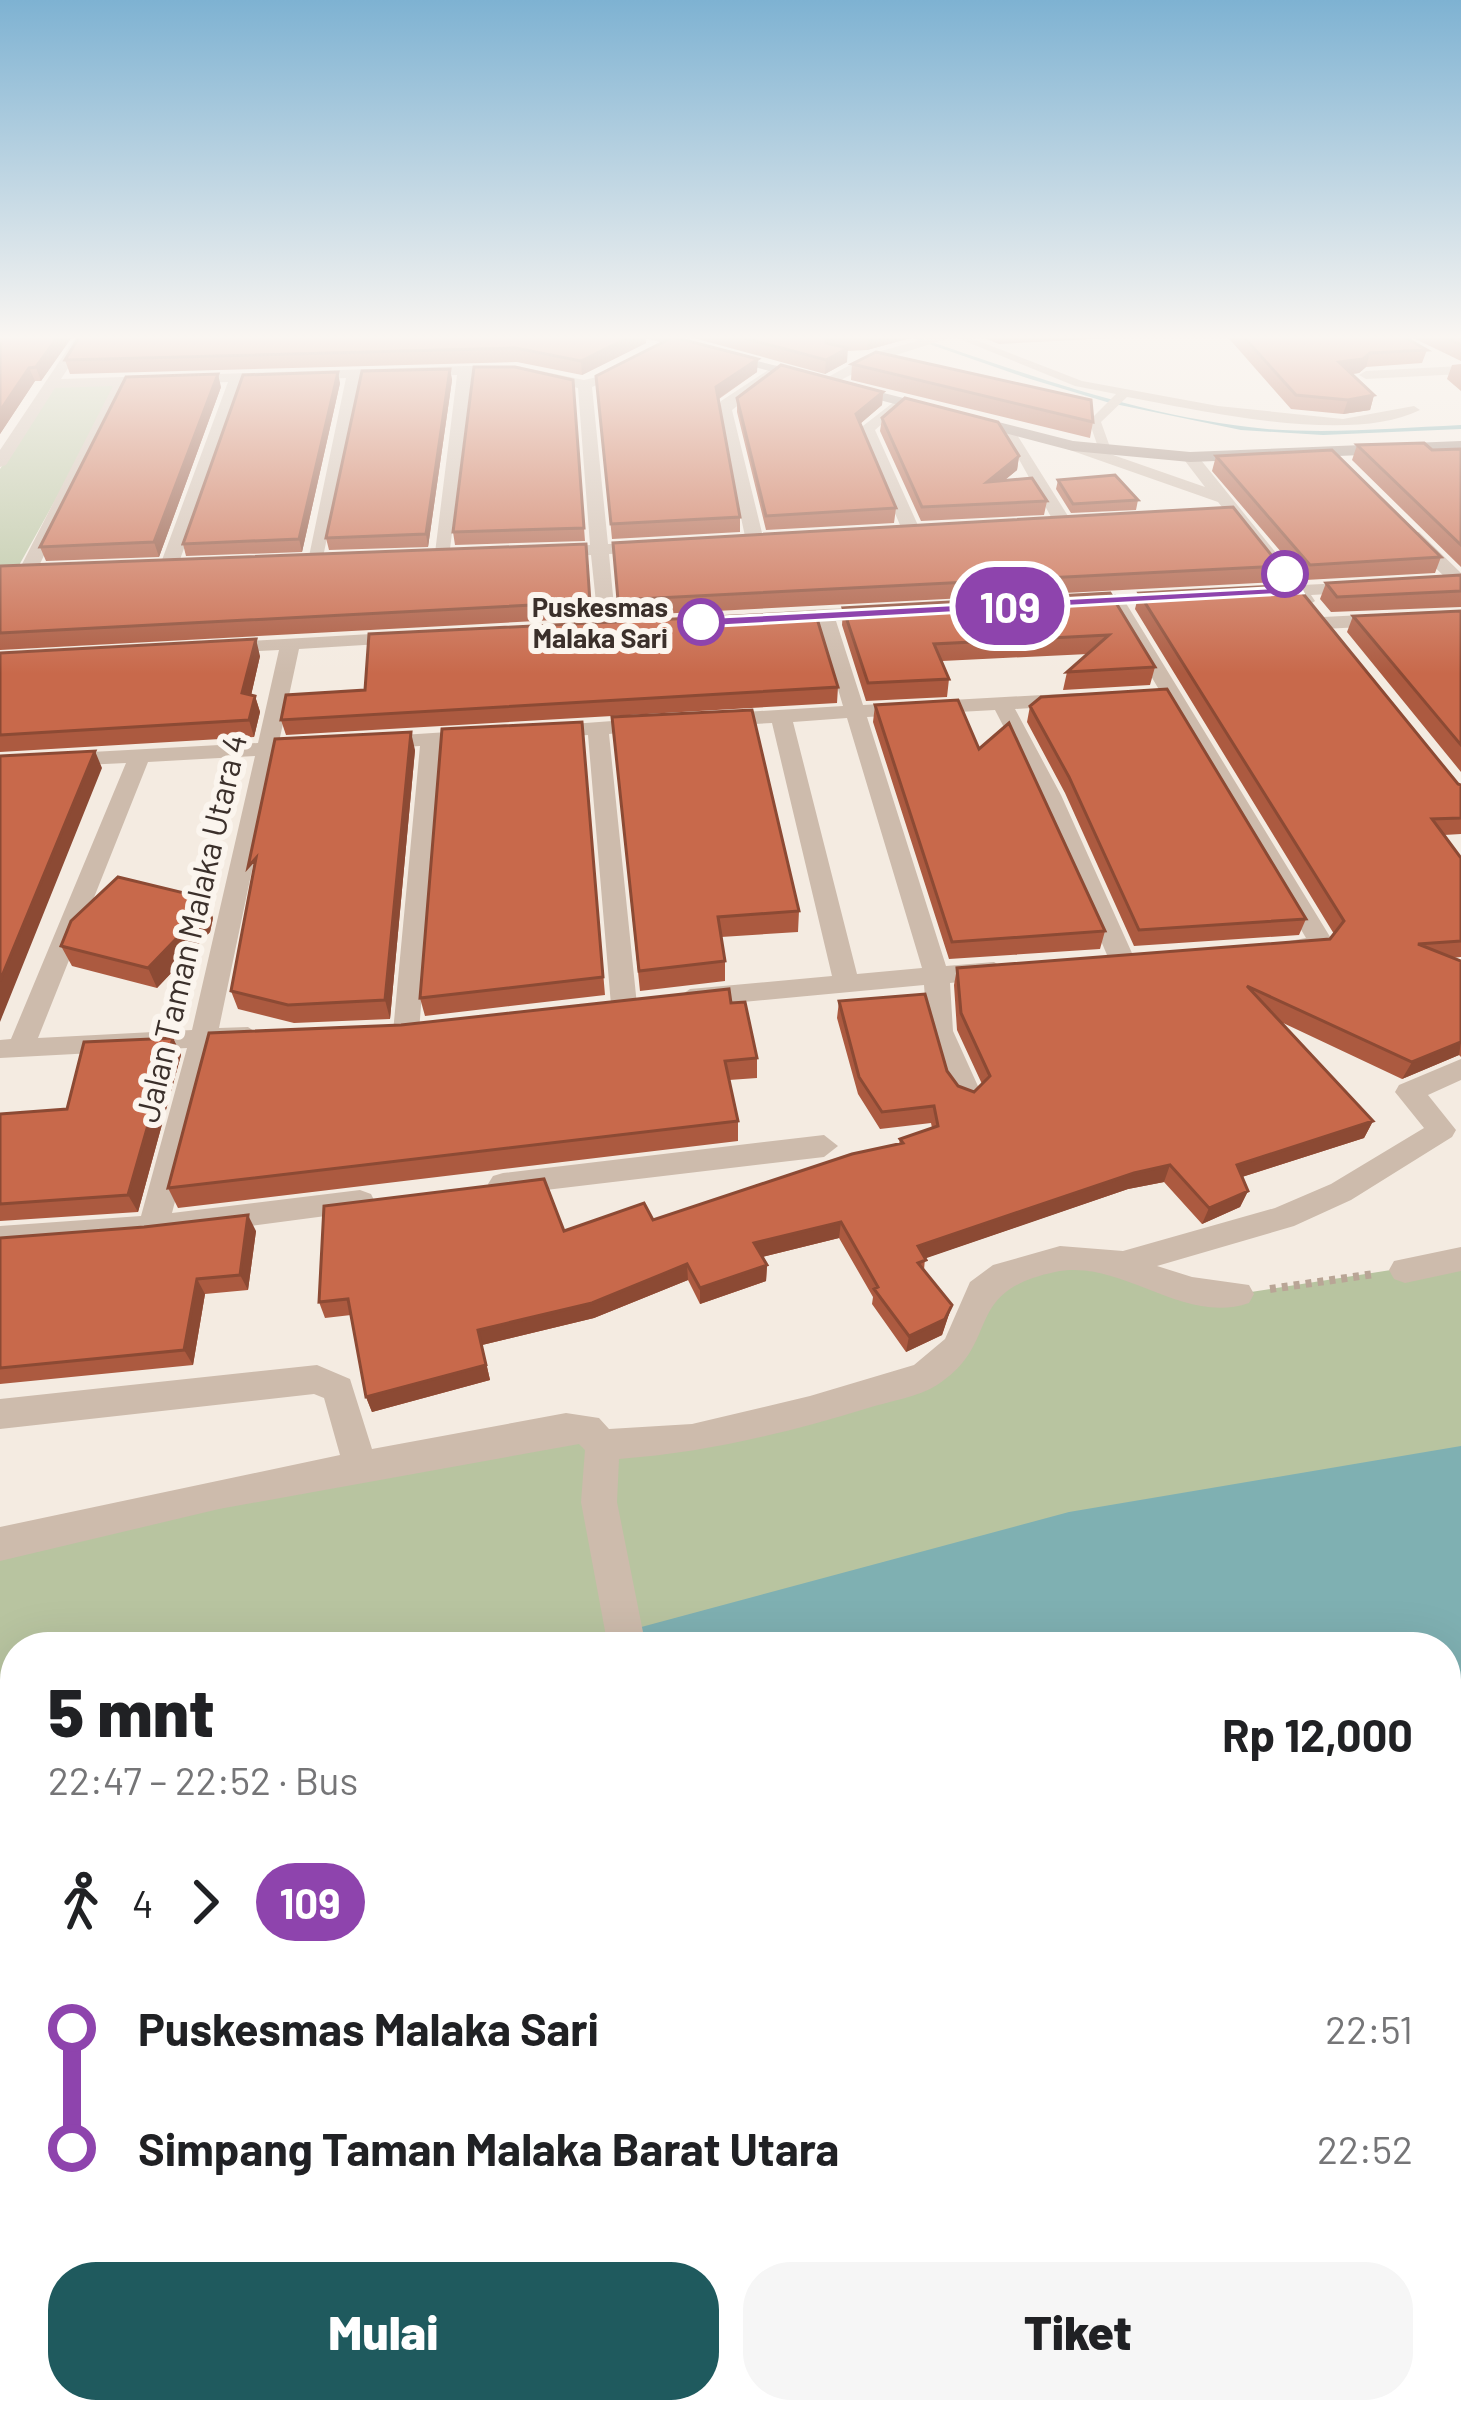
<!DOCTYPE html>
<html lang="id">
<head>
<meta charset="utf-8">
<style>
	:root { --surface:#fff; --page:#f6f6f6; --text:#202124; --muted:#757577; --accent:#1f5a5e }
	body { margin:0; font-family:Barlow,sans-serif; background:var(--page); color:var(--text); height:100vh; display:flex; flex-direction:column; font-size:45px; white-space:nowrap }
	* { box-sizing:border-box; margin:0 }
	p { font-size:39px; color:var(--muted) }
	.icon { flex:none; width:66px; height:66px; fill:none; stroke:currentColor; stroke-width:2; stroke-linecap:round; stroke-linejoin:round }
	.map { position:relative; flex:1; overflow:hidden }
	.drawer { position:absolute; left:0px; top:1632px; width:1461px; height:792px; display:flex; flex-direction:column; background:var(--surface); border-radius:48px 48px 0 0; box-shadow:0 12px 48px #0002 }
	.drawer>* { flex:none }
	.badge { padding:0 24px; border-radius:39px; font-size:42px; line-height:78px }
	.map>.badge { position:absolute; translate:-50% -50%; box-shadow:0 0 0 6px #fff }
	.legs { display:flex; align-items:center; gap:18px; height:132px; padding:0 48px; font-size:39px }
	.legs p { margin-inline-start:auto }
	.headline { display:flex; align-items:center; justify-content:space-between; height:204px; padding:0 48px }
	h1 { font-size:66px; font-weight:800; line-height:90px }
	.action { display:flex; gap:24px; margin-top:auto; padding:24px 48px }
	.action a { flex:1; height:138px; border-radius:48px; background:var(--accent); color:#fff; font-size:48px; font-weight:800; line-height:138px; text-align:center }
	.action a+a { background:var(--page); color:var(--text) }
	ul { padding:0 48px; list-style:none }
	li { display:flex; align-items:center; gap:42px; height:120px; font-size:45px }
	li i { display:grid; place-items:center; width:18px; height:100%; margin:0 15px; background:currentColor }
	li i::after { content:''; width:30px; height:30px; margin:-15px; border:9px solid; border-radius:50%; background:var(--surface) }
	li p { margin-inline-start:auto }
	li:first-child i { background:linear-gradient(#0000 50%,currentColor 0) }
	li:last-child i { background:linear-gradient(currentColor 50%,#0000 0) }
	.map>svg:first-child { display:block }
	.green { fill:#b8c4a0 }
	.water { fill:#7fb0b2 }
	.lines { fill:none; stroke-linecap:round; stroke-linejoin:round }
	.stream { fill:#7fb0b2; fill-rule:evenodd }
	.path { stroke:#b9a596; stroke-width:8; stroke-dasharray:6 6; stroke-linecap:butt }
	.lane { fill:#cdbbac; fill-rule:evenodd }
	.street { fill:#cdbbac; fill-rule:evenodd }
	.secondary { fill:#a18a7d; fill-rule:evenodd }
	.primary { fill:#7d675c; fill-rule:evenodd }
	.wall { fill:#ac5a40 }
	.shaded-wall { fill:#8c4a34 }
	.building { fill:#c8694b; stroke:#8c4a34; stroke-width:3 }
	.line-1 { fill:#8e44ad; stroke:#fff; stroke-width:3 }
	.stop-1-dot { fill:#fff; stroke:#8e44ad; stroke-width:6 }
	.labels { text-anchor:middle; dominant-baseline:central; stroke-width:12; stroke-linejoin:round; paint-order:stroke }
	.far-stop-label { font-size:27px; font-weight:bold; fill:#3b302b; stroke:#fbf5ee; text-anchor:end }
	.street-label { font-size:33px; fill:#3b302b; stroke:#fbf5ee }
</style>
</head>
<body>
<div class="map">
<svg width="1461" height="2424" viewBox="0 0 1461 2424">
	<rect width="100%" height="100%" fill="#f4ebe1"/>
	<!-- green -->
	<path class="green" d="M119,385l-102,184h-17v-100l53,-82z
		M1060,1258l178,36 223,-35v1093l-15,5v-710h-1431v762h1270l-47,15h-1238v-879l566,-117 36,17 322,-69 57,-85z"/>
	<!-- water -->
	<path class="water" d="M1461,1446v332l-15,4v-135h-879l502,-135z
		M15,1776v346l-15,4v-346z"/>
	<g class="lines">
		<!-- stream -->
		<path class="stream" d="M903,335h8c115,39 234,83 356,94 65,5 130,-1 194,-4v4l-138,6 -82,-5 -131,-27 -83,-25z"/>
		<!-- path -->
		<path class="path" d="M1270,1289l104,-15"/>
		<!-- lane -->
		<path class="lane" d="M950,335h13l119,46 136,25 125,13 71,-13 6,4c-70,35 -216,1 -293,-13l-26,25 10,28 -6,4 -6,-4 -10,-29 27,-27 -41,-8z"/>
		<!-- street -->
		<path class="street" d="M77,335h13l-29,44 404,-13h52l67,14 22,-5v6l-14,6 16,157 45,-2 9,5 -9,5 -44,2 7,73 -17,4 -8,-76 -45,2 -9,-5 9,-5 44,-2 -12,-157 -61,-14h-45l-23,183 -15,4 23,-186 -97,3 -38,184 -15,4 39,-188 -103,4 -66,186 -15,4 -3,-4 69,-186 -101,4 -91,186 -15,4 -3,-4 95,-186 -58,2 -49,77 -6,2v-17z
			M939,335h20l-79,25 -49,25 -12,-3 51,-28z
			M776,365l5,7 -49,38 32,131 -9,5 -9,-5 -28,-131 3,-9z
			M1461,366v8l-95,5 -7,-4 7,-4z
			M899,398l5,7 -29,25 46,102 -9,5 -9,-5 -44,-103z
			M1001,427l13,3 59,94 -3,4 -15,-4z
			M1073,441l132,46 -23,-30 14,-3 106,131 63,-3 9,5 -9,5 -54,3 4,6 -9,6 -14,-11h-35v-8l27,-3 -66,-83 -151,-53v-6z
			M1407,532h12l42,41v14l-7,-1 -47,-46z
			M1115,594l9,6 208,340 -13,13 -37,5 -13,-8 4,-6 33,-6 -200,-338z
			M825,609l55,-2 9,6 -9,6 -44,2 27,84 215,-12 10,6 -10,6 -63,4 46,86 75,167 -13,8 -13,-8 -71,-167 -44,-85 -128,7 79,249 48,-4 13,8 -13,8 -44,5 3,48 29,64 -4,7 -10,3c-31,-9 -42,-91 -44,-120l-234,22 -13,-9 13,-9 142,-13 -60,-253 -59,3 -10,-6 10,-6 130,-8 -25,-84 -40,2 -9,-6 9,-6zM847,718l75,250 -65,6 -64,-252z
			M1461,610v12l-138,7 -9,-6 9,-6z
			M406,632l7,2v8l-114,7 -20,93 33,-1 11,6 -11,6 -36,2 -57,273 29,-1 13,9 -13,9 -33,2 -43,166 188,-23 11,4 4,8 -4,8 -218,29 -153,11v-24l141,-10 46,-168 -187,10v-18l11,-1 115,-276 -126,6v-12l258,-14 21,-93 -58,3 -10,-6 3,-4zM255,756l-63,274 -154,8 110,-276z
			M653,718l10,6 -3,4 -51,6 28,271 -13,9 -13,-9 -23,-270 -43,3 -10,-6 10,-6z
			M479,730l7,2v8l-45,5 -22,287 -13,9 -13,-9 27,-286 -49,3 -11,-6 11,-6z
			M1461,1059v21l-33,15 28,35 -4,7 -101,63 -57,26 -137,40 35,11 57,8 5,9 -5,9c-67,23 -127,-45 -194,-31 -95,20 -52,71 -118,113 -19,12 -47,16 -69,23 -82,25 -163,45 -249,51l-2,43 29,145h-38l-27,-145 4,-52 -6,-6 -360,65 -219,52v-34l340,-72 -16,-57 -10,-4 -314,35v-30l317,-34 33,14 22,70 194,-36 33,5 10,11 83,-5 118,-28 104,-31 31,-26 25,-57 23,-17 67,-19 63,5 152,-43 56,-24 93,-56 -29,-36 4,-7z
			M824,1135l14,11 -14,11 -321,38 -10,-3 -5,-8 5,-8 10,-3z
			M1461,1247v24l-56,12 -11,-4 -5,-9 5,-9z
			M1461,2036v46l-15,6v-46z
			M1461,2208v50l-15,4v-50z
			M336,2409h97l-6,15h-97z
			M728,2409h88l6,15h-99z"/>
		<!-- secondary -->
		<path class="secondary" d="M633,335h21l419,106 117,11 271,-11v10l-271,11 -117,-11z"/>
		<!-- primary -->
		<path class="primary" d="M1461,2326v52l-15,5v-52z
			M1218,2409h93l-6,15h-93z"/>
	</g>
	<!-- wall -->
	<path class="wall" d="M0,334h74l-33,47h-6l-35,53z
		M81,334h564l1,9 -64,32 -65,-13 -447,12 -5,-14z
		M679,334h246l-58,16 -20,1v11l-22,12z
		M974,334h214l-189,10z
		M1225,334h174l28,16 -5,13 -56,4 -7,6 -7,1 22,21 -4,15 -27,4 -52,-5z
		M1401,334h60v27l-52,-25z
		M852,364l241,58 -3,16 -239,-58z
		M1461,364v27l-14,-12 5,-14z
		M450,369l2,11 -24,167 -99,3 -3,-12z
		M757,372l-38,27 21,118v15l-128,7 -16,-163z
		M573,380l12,161 -130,4 -2,-13z
		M340,383l-38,169 -116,4 -3,-12z
		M221,387l-62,170 -113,4 -6,-14z
		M883,392l-1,13 -22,19 36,84 -2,15 -128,7 -29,-118v-14z
		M882,418l137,38 -2,14 -12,10 42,21 -3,14 -123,6 -41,-90z
		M1357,445l75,5 29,-1v118l-109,-107z
		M1216,456l225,101 -6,16 -130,7 -93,-109z
		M1058,480l80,20 -2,10 -65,3 -15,-24z
		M613,543l667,23 -5,16 -656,34z
		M586,544l5,74 -591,32v-84z
		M1461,575v32l-130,5 -11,-13 6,-16z
		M1110,593l45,74 -5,18 -87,5 4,-18 21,-18 -146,7 7,18 -2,18 -81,4 -24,-76 1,-17z
		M1139,593l322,192v49l-17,1 17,23v99l-9,1 9,3v96l-2,-2 -57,24 -121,-57 92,99 -9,17 -122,39 6,14 -8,16 -38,17 -38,-42 -36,7 -203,69 -1,12 28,35 -10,30 -36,17 -34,-48 1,-7 -34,-59 -77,19 5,8 -1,16 -66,23 -12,-24 -94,38 -112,27 8,35 -118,32 -6,-15 -15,-82 -26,3 -6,-16 245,-71 89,-11 246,-76 1,-5 32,-11 -1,-5 -51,6 -22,-35 -21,-76 2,-17 108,70 11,15 16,6 8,-8 -25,-54 -3,-45 3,-17 373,-29 4,-5 -199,-325z
		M1461,611v161l-114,-140 6,-16z
		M0,653l260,3 -9,39 4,1 5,16 -6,25 -254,15z
		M838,687l-1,16 -551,32 -5,-15z
		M875,705l104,44 126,182 -5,18 -151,10 -76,-237z
		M1030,706l276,213 -7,16 -165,11 -69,-153 -38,-71z
		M612,717l187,194 -1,21 -77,5 4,24v20l-85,10z
		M582,722l23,273 -180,21 -5,-18z
		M415,750l-25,269 -96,4 -56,-14 -7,-18z
		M205,898l8,20 -3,14 -53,56 -85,-22 -11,-20z
		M731,1003l26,55v20l-28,2 9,41v20l-560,67 -10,-20 233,-163z
		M173,1038l8,17 -43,157 -138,9v-107l67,-5z
		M256,1231l-8,59 -43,4 -12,71 -193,19v-146z"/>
	<!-- shaded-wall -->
	<path class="shaded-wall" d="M60,334h14l-33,47 -5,-14z
		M635,334h10l1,9 -64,32 -1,-14z
		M877,334h48l-58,16 1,-13z
		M848,348l-1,14 -22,12 1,-14z
		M1370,353l-4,14 -7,6 -24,3 4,-14z
		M758,359l-1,13 -41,28v-13z
		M29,368l6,13 -35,53v-23z
		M450,369l2,11 -24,167 -2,-13z
		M338,372l2,11 -38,169 -3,-13z
		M218,374l3,13 -62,170 -5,-15z
		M883,392l-1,13 -27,23 1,-14z
		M1374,395l-4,15 -27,4 5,-14z
		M1019,456l-2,14 -32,26 2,-14z
		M256,639l4,17 -12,53 -6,-16z
		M255,696l5,16 -6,25 -5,-17z
		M411,732l4,18 -25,269 -5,-19z
		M95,751l7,17 -102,254v-41z
		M205,898l8,20 -3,14 -53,56 -9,-20z
		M173,1038l8,17 -43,157 -10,-17z
		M1461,1042l-2,13 -57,24 10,-17z
		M1373,1121l-9,17 -135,43 8,-16z
		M1170,1165l-6,17 -36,7 -213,73 3,-16 216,-73z
		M1248,1191l-8,16 -38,17 7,-16z
		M248,1215l8,16 -8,59 -8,-15z
		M841,1222l-2,16 -85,21v-16z
		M687,1264l1,16 -94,38 -112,27 8,35 -118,32 -6,-15 112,-67z
		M767,1265l-1,16 -66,23v-16z
		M197,1279l8,15 -12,71 -9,-15z
		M952,1305l-10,30 -36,17 3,-16z"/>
	<!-- building -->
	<path class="building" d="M0,334h60l-24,33 -7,1 -29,43z
		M81,334h554l-54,27 -66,-13 -450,12z
		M729,334h148l-9,3 -42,2v4l22,5 -22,12z
		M1241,334h158l28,16 -57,3 -7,6 -24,3 35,33 -26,5 -52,-5z
		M1439,334h22v11z
		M673,337l85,22 -42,28 24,130 -129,7 -15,-148z
		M876,352l215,48 2,22 -241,-58z
		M781,365l102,27 -27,22 40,94 -130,8 -29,-118z
		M474,367h41l58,13 11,148 -131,4z
		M450,369l-24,165 -100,4 36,-167z
		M338,372l-39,167 -116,5 60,-169z
		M218,374l-64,168 -114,5 86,-170z
		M905,398l93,24 21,34 -32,26 45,-4 15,23 -125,6 -40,-89z
		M1424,443l8,7 29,-1v96l-104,-100z
		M1332,450l109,107 -131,8 -94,-109z
		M1115,475l23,25 -65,4 -15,-24z
		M1233,507l47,59 -662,34 -5,-57z
		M586,544l4,58 -590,31v-67z
		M1461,575v16l-124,6 -11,-14z
		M1296,585l162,199 3,1v33l-29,1 29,39v83l-43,3 43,17v81l-49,20 -165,-76 126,135 -136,44 11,26 -39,17 -39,-43 -36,8 -216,73 8,14 -8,3 34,42 -7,14 -36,17 -35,-47 4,-2 -37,-65 -87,21 13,22 -67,23 -13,-24 -95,39 -114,27 8,35 -120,32 -18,-98 -29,3 5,-96 220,-27 20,52 80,-28 9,17 199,-66 51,-11 -3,-4 38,-13 -4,-20 -52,6 -23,-35 -20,-76 86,-7 22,77 11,15 16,6 16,-16 -29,-63 -4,-45 373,-29 14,-18 -205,-328z
		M1110,593l45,74 -88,5 42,-37 -175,9 15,35 -81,4 -25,-75z
		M1461,611v134l-108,-129z
		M815,612l23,75 -557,33 5,-25 79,-5 4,-56z
		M256,639l-14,54 13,3 -6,24 -249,15v-82z
		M1167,689l139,230 -167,11 -70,-153 -39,-71 11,-9z
		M958,700l21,49 30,-26 96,208 -153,11 -77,-237z
		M752,710l47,201 -81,6 7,44 -86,10 -27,-254z
		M582,722l21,255 -183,21 22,-269z
		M411,732l-26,268 -97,5 -57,-14 25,-133 -8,9 27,-128z
		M95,751l-95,230v-225z
		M118,877l87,21 -3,14 -54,56 -87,-22 10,-25z
		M729,989l2,14 14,-1 12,56 -32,3 13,60 -570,67 41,-155 192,-8z
		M173,1038l-45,157 -128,9v-90l67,-5 17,-67z
		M248,1215l-8,60 -43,4 -13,71 -184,18v-130l144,-11z"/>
	<!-- sky -->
	<linearGradient id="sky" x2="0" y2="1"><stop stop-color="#7eb2d2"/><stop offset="0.5" stop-color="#faf6f2"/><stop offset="1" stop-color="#faf6f2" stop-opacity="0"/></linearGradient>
	<rect width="1461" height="674" fill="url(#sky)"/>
	<!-- line-1 -->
	<path class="line-1" d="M1280,571h10l13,22 -602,34 -7,-5 7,-4 586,-31z"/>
	<!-- markers -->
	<g class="stop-1-dot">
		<circle cx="1285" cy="574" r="21"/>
		<circle cx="701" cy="622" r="21"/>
	</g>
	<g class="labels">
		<!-- far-stop labels -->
		<g class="far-stop-label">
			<text x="668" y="606">Puskesmas<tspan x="668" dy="31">Malaka Sari</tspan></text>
		</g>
		<!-- street labels -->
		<g class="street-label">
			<text transform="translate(190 928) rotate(-77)">Jalan Taman Malaka Utara 4</text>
		</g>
	</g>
</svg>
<b class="badge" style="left:1010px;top:606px;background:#8e44ad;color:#fff">109</b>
<section class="drawer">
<div class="headline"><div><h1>5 mnt</h1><p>22:47 – 22:52 · Bus</p></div><b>Rp 12,000</b></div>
<div class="legs"><svg class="icon" aria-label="walk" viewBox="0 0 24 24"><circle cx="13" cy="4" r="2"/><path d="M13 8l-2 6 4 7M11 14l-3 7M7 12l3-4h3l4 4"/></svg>4<svg class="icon" aria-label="forward" viewBox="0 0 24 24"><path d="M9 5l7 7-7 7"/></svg><b class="badge" style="background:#8e44ad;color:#fff">109</b></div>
<ul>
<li><i style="color:#8e44ad"></i><b>Puskesmas Malaka Sari</b><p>22:51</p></li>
<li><i style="color:#8e44ad"></i><b>Simpang Taman Malaka Barat Utara</b><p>22:52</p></li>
</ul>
<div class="action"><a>Mulai</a><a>Tiket</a></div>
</section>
</div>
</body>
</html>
